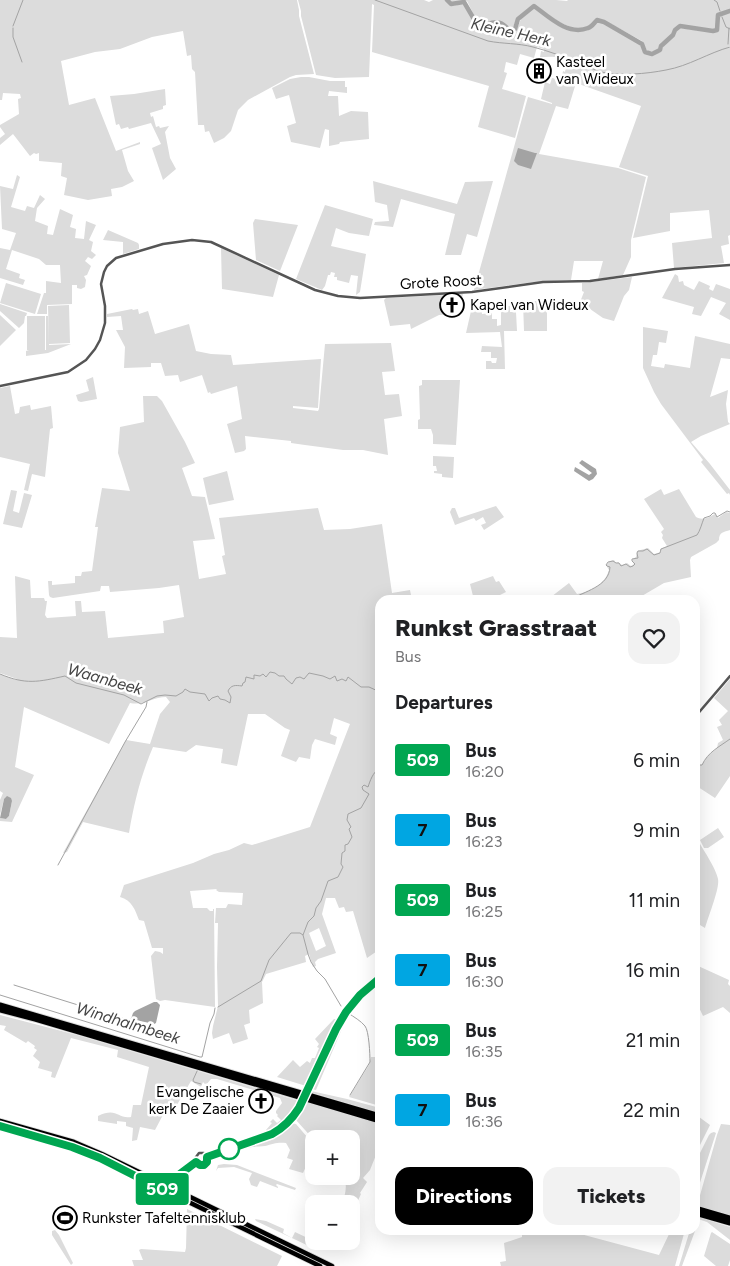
<!DOCTYPE html>
<html lang="en">
<head>
<meta charset="utf-8">
<style>
	:root { --surface:#fff; --page:#f2f2f2; --text:#202124; --muted:#757577; --accent:#000 }
	body { margin:0; font-family:Figtree,sans-serif; background:var(--page); color:var(--text); height:100vh; display:flex; flex-direction:column; font-size:19px; white-space:nowrap }
	* { box-sizing:border-box; margin:0 }
	p { font-size:16px; color:var(--muted) }
	.icon { flex:none; width:28px; height:28px; fill:none; stroke:currentColor; stroke-width:2; stroke-linecap:round; stroke-linejoin:round }
	.map { position:relative; flex:1; overflow:hidden }
	.sheet { position:absolute; left:375px; top:595px; width:325px; height:640px; display:flex; flex-direction:column; background:var(--surface); border-radius:15px; box-shadow:0 5px 20px #0002 }
	.sheet>* { flex:none }
	.badge { padding:0 10px; border-radius:4px; font-size:18px; line-height:32px }
	.buttons { position:absolute; left:305px; top:1130px; display:grid; gap:10px }
	.buttons a { display:grid; place-items:center; width:55px; height:55px; border-radius:10px; background:var(--surface); box-shadow:0 5px 20px #0002; font-size:25px }
	.map>.badge { position:absolute; translate:-50% -50%; box-shadow:0 0 0 2px #fff }
	h2 { padding:0 20px; font-size:19px; line-height:45px }
	.round { display:grid; place-items:center; flex:none; width:52px; height:52px; border-radius:15px; background:var(--page) }
	.headline { display:flex; align-items:center; justify-content:space-between; height:85px; padding:0 20px }
	h1 { font-size:24px; font-weight:800; line-height:38px }
	.primary-button { display:flex; gap:10px; margin-top:auto; padding:10px 20px }
	.primary-button a { flex:1; height:58px; border-radius:15px; background:var(--accent); color:#fff; font-size:20px; font-weight:800; line-height:58px; text-align:center }
	.primary-button a+a { background:var(--page); color:var(--text) }
	ul { padding:0; list-style:none }
	li { display:flex; align-items:center; gap:15px; height:70px; padding:0 20px }
	li div { flex:1 }
	li b { display:block; font-size:19px }
	li em { font-style:normal }
	li .badge { min-width:55px; font-weight:700; text-align:center }
	.map>svg:first-child { display:block }
	.green { fill:#dcdcdc; fill-rule:evenodd }
	.water { fill:#a3a3a3 }
	.lines { fill:none; stroke-linecap:round; stroke-linejoin:round }
	.stream { stroke:#a3a3a3; stroke-width:1 }
	.river { stroke:#a3a3a3; stroke-width:4.5 }
	.trunk-casing { stroke:#dbdbdb; stroke-width:6 }
	.motorway-casing { stroke:#dbdbdb; stroke-width:7 }
	.tertiary { stroke:#555; stroke-width:2.5 }
	.trunk { stroke:#000; stroke-width:4.5 }
	.motorway { stroke:#000; stroke-width:5 }
	.tertiary-bridge { stroke:#555; stroke-width:2.5 }
	.line-casing { stroke:#fff; stroke-width:11 }
	.line { stroke:#00a651; stroke-width:8 }
	.stop-dot { fill:#fff; stroke:#00a651; stroke-width:2.5 }
	.labels { text-anchor:middle; dominant-baseline:central; stroke-width:5; stroke-linejoin:round; paint-order:stroke }
	.poi-label { font-size:15px; fill:#000; stroke:#fff; text-anchor:start }
	.street-label { font-size:15px; fill:#000; stroke:#fff }
	.water-label { font-size:16px; font-style:italic; fill:#444; stroke:#fff }
</style>
</head>
<body>
<div class="map">
<svg width="730" height="1266" viewBox="0 0 730 1266">
	<rect width="100%" height="100%" fill="#fff"/>
	<!-- green -->
	<path class="green" d="M0,0h297l2,10v6l15,58 -18,1 -6,2 -42,23 -10,10 -7,21 -7,7 -10,5 -5,-12 -4,1 -1,-7h-6l-3,-53 -3,-3 -1,-14 -4,1 -4,-25 -31,6 -32,12 -25,3 -34,9 8,44 26,-7 21,53 24,-9v2l-18,6 6,21 6,10 -12,6 -11,2 1,7 -24,4 -24,-5 3,-17 -6,-2 1,-13 -23,-2v-8l-3,1 -2,-1 -4,3 -17,-22 -13,11v-7l5,-4 -5,-7v-2l19,-11 -1,-15 3,-1 -1,-4 -17,-1 -1,7h-2z
		M298,0h126l5,2 4,-2h12l6,6 13,-2 9,17 7,7 19,-5 12,10 5,-2 5,-12 13,-11 31,20 8,3 14,-1 4,-2 6,-6h3l38,21c5,3 5,10 11,12l12,-3 4,-9 10,-8 1,-4 4,-3 29,4h8l3,-17 -4,1v11l-3,4 -27,-5 -10,1 -4,5 -1,5 -10,6 -2,6 -3,2h-9l-5,-10 -38,-21 -8,-1c-3,3 -5,6 -8,8 -18,7 -40,-13 -53,-22 -5,1 -14,9 -17,13 -3,3 -4,8 -6,11l-14,-9 -17,4 -4,-3 -10,-20 -16,2 -3,-3h108l11,1 1,-1h162v11l-7,3 7,-1v33l-3,2h3v187l-2,1 1,8 -8,2 3,17 -50,5 -2,-25 40,-5 -3,-28 -39,3v18l-37,7 15,-62 -29,-9 22,-61 -65,-23 -8,26 -12,-3 -17,48 79,14 28,9 -15,63v17l-8,18 -25,4 5,-18h-29l-3,19 -37,2 -60,8 54,-193 24,7v-1l-11,-4 4,-17 5,2 2,-6 9,2 2,-9 2,1 2,-10c-8,-7 -18,-5 -27,-5l1,-6 3,1v-3l-7,-2 -3,11 -14,-4 -3,11 -11,-3 -2,10 3,1 -5,16 24,7 -11,42 -37,-11 11,-41 -117,-34 2,-47 -2,-1 -3,73 -34,1 -19,-3 -15,-59v-5z
		M301,77h8l21,4h15v6h2v6l-18,-2 -1,5h10l1,20 12,-5 17,1 1,27 -29,3 -1,2 -10,2v-16l-4,-1 -5,19 -29,-6 -4,-16 9,-3 -7,-28 -13,4 -4,-11 18,-9z
		M165,89l1,16 -3,1v3l-13,4 1,4 2,-1 3,11 3,-1 1,2 9,-2 -4,6 5,26 6,11 -13,11 -11,-32 9,-4 -10,-21 -22,6 -1,-2 -7,2 -2,-5 -3,1 -6,-29 24,-2z
		M17,175l3,2 -9,30 14,4 2,-5 7,2 6,-13 5,4 -8,9 -2,13 13,5 -1,8 6,1 7,-26 13,6 -3,12 6,2 -1,9 9,1 2,-18 10,4 -7,15 4,2 -2,9 5,4 -4,4 -4,-2 -3,4 6,5 -4,9 -3,1 2,4 -1,7 -4,2 -4,-1v-3h-5v19l-25,1v9h-10l7,-21h2v-12l15,2 -1,-18h-14l-7,-6 -27,-9 -6,19 14,5 -1,4 6,2 -2,5 -23,-7v-30l10,2 6,-17 -14,-4 -2,-43 13,3z
		M373,181l84,23 8,-22 28,-1 -16,56 -10,-3 -6,21h-16l10,-41 -54,-15 -8,28 -19,-2 1,-3 14,-1 -2,-16 -12,-3z
		M325,205l48,14 -4,17 -20,-3 -13,-5 -5,18 35,8 -6,38 -4,3 2,-19 -7,-1 -2,8 -12,-3v-3h-3l1,-4 -4,-1 -1,3h-2l-3,11 -3,4 -26,-11z
		M255,219l43,6 -18,46 -24,-11 -3,-37z
		M108,230l30,13 1,2v4l-16,5v-12l-20,-2z
		M221,248l58,27 -6,22 -51,-8z
		M675,274l3,2 1,6 4,-1 1,4 10,5 5,-9 11,5 -1,3 4,2 3,-7 14,5v31l-11,-6 7,-11 -15,-6 -10,19 -9,-2 2,-7 -32,-9z
		M632,277l-3,13 -5,6 -10,25 -11,-3 -23,-16 4,-10 -2,-1v-8z
		M6,283l35,11 -6,20 -35,-11z
		M463,294l-3,12 -7,8 -14,1 -28,14 -1,-5 -20,2 -6,-26 2,-2z
		M537,301l1,6 9,-1v25h-23l-1,-29z
		M0,304l27,9 -1,3h-1l-1,7 -5,5 -19,-17z
		M69,305l1,38 -21,1 -1,-38z
		M501,306h9v6h6l1,19h-13l1,38h-19v-8h5l1,2h4l1,-5h-6v-6h-10l1,-6 20,1 -2,-15 -34,1 5,-22 11,1v2l10,-1v6h5v7l4,-1z
		M132,309l1,1 5,-1 1,5 9,-3 7,23 34,-10 7,27 15,3 20,1 2,10 88,-6 -3,49 -25,-2v2l25,3 1,-2 6,-65 66,-1 4,28 -13,1 3,23 14,-1 3,22 -18,3 4,36 -25,-5h-20l-38,-5 -14,-2v-2l-46,-5 1,13 -2,2 -9,2 -8,-29 15,-5 -5,-33 -26,8 -1,-2 -2,1 -6,-18 -22,7 -2,-7 -13,1 -4,-13h-10v4l-27,1 1,-21 -9,-17h7l-2,-14 -14,1v-3z
		M0,315l16,15 -16,16z
		M27,316h18v34h1v-34h2l1,29 22,-1 -23,9 -22,3v-5l3,-1h-2z
		M643,327l25,4 -2,12 -7,-1 -2,13h-4l-2,11 13,2 1,-4 25,4 5,-32 35,8v15l-9,-1 -11,39 18,-7 -2,14 2,18 2,2 -29,12 -10,6 19,22 20,26v5l-1,-2 -2,1 -26,-32 2,-2 -42,-56 -7,-12 -11,-24z
		M93,377l4,22 -16,3 -3,-1 -2,-6 13,-4 -3,-11z
		M422,380h38l-4,65 -23,-1v-9l-2,-6h-13v-9l2,-1 -1,-33 3,-1z
		M10,386l5,28 4,-1 1,-6 10,-2 1,5 20,-4 2,22 -3,1 -5,48 -13,-3 -4,17 -4,-1 6,-26 -30,-7v-69z
		M143,396h14l5,5 23,41 10,21 -13,5 10,28 13,1 10,42 -22,2 6,38 27,-5 -4,-18 3,-1 -6,-37 99,-10 6,22 26,-1 32,-5 10,69 18,-3 2,10h-32v229l-3,19 3,1v100l-13,9 -14,-47 -7,1 -2,-5 -5,1 -4,-10h-9l-4,16 14,39 -18,6 -3,3 1,4 -3,1 -4,-13 -4,2 1,6 -40,12 -4,8 1,21 -14,7 1,13 -6,2 4,14 -15,5 -4,-11 -16,6 -1,-6 1,-7 5,-20 -1,-39 1,-44h-3l1,-15h10l2,-4 14,1 1,-12 -24,-1 -3,-2 1,-1 -27,2 3,17h14l3,3h3v-2h1l1,98 -50,-7 -5,1 -4,-2 -5,-43 4,-5 5,1 3,2v-6h-11l-8,-27 -5,-1c-4,-10 -7,-20 -19,-23l4,-12 69,-22 21,-9 15,-4 15,-7 8,2 58,-18 40,-103 -16,-6 -4,16 7,3 -2,8 -20,-6 -3,6 -2,14 -11,-2 -3,5 -15,-6 9,-26 -5,-2 -20,-14h-17l-11,52 -16,-3 2,-14 -27,-4 -10,7 -33,-5c-12,28 -19,56 -24,86l-46,-11 -16,30 -4,1 63,-113 24,4 10,-30 10,-12 -4,-5c-13,0 -22,9 -36,6l-21,41 -85,-37 -9,60 19,8 -22,47 -12,-1v-3l6,1 3,-3 3,-15 -8,-2 -4,16v-15l3,-7 -3,-2v-117l16,6 1,-1 -17,-6v-36l17,1 -2,-62 15,4 1,18h13l1,3h2l-2,14 2,3 29,-2 -1,-15h6l1,11 23,-1 3,27 56,-5 -1,-12 21,-4 -5,-32 -20,3 -49,4 -1,-6h-8l-1,5 -47,7 -3,-1 -1,-2 -1,-14h4v4l23,-2v-7h6l1,-4 10,-1 6,-44h-3l7,-39 28,3 -12,-38 2,-26 24,-5zM319,928l7,18 -10,5 -7,-18z
		M433,456l21,1 -1,21 -11,-1v-3l-8,-1v-2h3l-1,-5h-3z
		M227,471l7,29 -25,5 -6,-27z
		M661,489l3,6 15,-6 17,28c7,4 13,0 19,-3l3,4 8,-6 4,1v17c-6,2 -11,2 -11,10l-3,3 -25,14 -1,3 1,17 -27,6 -29,17h-88l22,-17 8,11c14,-2 28,-10 32,-24l-3,-5 4,-4 4,-1 2,3 2,-1 4,3 5,-2 4,3 3,-2 -2,-3 1,-2 3,-2 1,-6 11,-3 6,6 7,-2 -1,-3 7,-3 -5,-8 1,-3 -2,-3 3,-3 -20,-30z
		M11,490l6,1 -4,20 6,2 5,-20 8,2 -10,33 -19,-4z
		M496,506l8,11 -20,13 -3,-5 5,-2 -3,-6 -7,4 -2,-3 -19,7 -5,-13 2,-4h3l4,10z
		M493,576l3,6 3,-1 7,11 -8,4 2,4h-26l-4,-16z
		M730,679v97l-15,22 -20,-13v-9l3,-11h4l5,-8 10,-9 1,-5 5,-3 -6,-13 5,-2 -3,-5 9,-9 -14,-13z
		M718,828l6,9 -16,11h-4l-4,-8z
		M696,837c6,11 20,31 22,42 2,9 -10,38 -13,49l-10,-6v-84z
		M696,965l33,15 -1,4 2,2v27l-7,-6 -20,9 -8,-17v-30z
		M356,1001l2,2 -11,14 -31,73 -5,-1 32,-71z
		M0,1015l77,20 222,66c-7,14 -16,25 -32,32l-1,-3 6,-7 -2,-1 3,-3 4,4 4,-3 -4,-4 1,-1 -2,-2v-2l6,-8 -2,-5 -63,-19h-6l-5,6 -3,-3 -2,5 -10,-6 -20,34 -6,-4 -10,19 -15,-3 -3,13 -5,1 1,-13 -7,-2v-4l-9,-1v3l-19,-3v-5c19,-9 19,3 33,1l2,-12h8l8,-38 -32,-10 1,-7 -47,-12 -16,40 -4,-1 1,-5 -14,-4 2,-6 -7,-6 4,-6 -3,-2 1,-2 -7,-5 -2,2 -22,-13 2,-4 -6,-1z
		M334,1019h2l1,2 -31,65 -29,-9 16,-17 7,7 7,-6 3,2 2,-5h3l4,-10 -2,-1 2,-3 -4,-5z
		M371,1057h9v49l-31,-9 20,-32z
		M311,1091l36,8 33,9v5l-70,-21z
		M305,1102l75,22v21l-10,25 -7,8 4,4 -7,11 1,1 -6,13 -4,-2v-1h-3l-5,-3c3,-9 4,-16 1,-25h7v-37h-37v1l-18,-20z
		M695,1114l15,11 -15,30z
		M291,1123l5,1 18,21v9l-4,4 -7,15 -14,-4 4,-9 -6,-2 3,-8 -4,-7c-9,-1 -13,1 -21,3 -6,1 -11,0 -17,2l-1,-3 31,-12z
		M721,1124l9,1v90l-33,-9 20,-71z
		M714,1132l2,1 -21,65v-35l14,-28 2,-2z
		M224,1164l13,1 59,23 -1,2 -18,-6 -1,1 2,2v1l-18,-7 -3,6 -6,-2 -2,-6 3,-6 -18,-6 -16,1 -2,3 2,-6z
		M187,1209l95,47 -5,10h-143l-2,-6h11l-4,-10 2,-1 44,3 1,-4z
		M695,1216l35,11v13l-23,-18 -12,-4z
		M255,1219l11,2 18,8 -1,4 9,5 3,-6 23,11 -2,3 -3,2 -57,-27z
		M695,1222l3,1 -16,43h-3l11,-36h5z
		M55,1230l4,5 14,28 -2,2 -19,-30v-4z
		M541,1230h32v2l86,23 12,-25h14l-10,36h-174l-1,-4 6,-1 -2,-18 18,-6v-3l18,-2z
		M712,1232l18,12v16l-2,6h-12l-12,-10 7,-23z"/>
	<!-- water -->
	<path class="water" d="M518,148l17,5h2l-6,16 -13,-4 -4,-4z
		M582,460l14,9 1,5 -4,5 -4,2 -15,-10 1,-4 14,8 3,-2 -13,-10z
		M7,796l4,2 1,3 -3,15 -3,3 -6,-1 4,-19z
		M154,1002h3l3,3 -4,18 -2,1 -23,-5 2,-6 2,-2z"/>
	<g class="lines">
		<!-- stream -->
		<path class="stream" d="M375,0l113,41c15,3 30,2 45,6 16,4 31,10 47,16 7,3 14,7 21,9 19,4 45,2 65,-2 23,-4 42,-17 64,-23
			M714,0l3,2 3,9
			M722,17l4,10 4,2
			M13,26l10,-26
			M13,28v9l9,25
			M728,44l1,-16
			M570,600c14,-9 39,-13 40,-33l-3,-1 -1,-1 2,-3 5,-1 3,2h3l2,3 5,-2 4,3 3,-1 2,-2 -3,-3v-2l6,-1 -1,-5 1,-2h5l4,-2 7,6 6,-2 1,-4 36,-14c3,-4 5,-12 7,-17l6,-2 3,-3h2l2,4 10,-6 3,1
			M0,674c26,11 38,8 65,2l11,7 48,12 17,9 16,-8 8,-1 11,1 7,-4 2,-3 5,3 15,2 4,7 3,-3 6,-2 2,3 5,1 5,3 1,-6 -3,-6c3,-6 7,-6 14,-5l1,-3 2,-1 1,-5 8,2v-4l6,1 3,-2 3,3 4,-5 5,1 4,3h5l2,3 6,5 4,-6 4,-1 4,2 5,-6 14,3 7,3 5,-3 2,5 5,-2 4,2 2,-4 13,10h8l11,5
			M697,765h5c6,-13 17,-18 28,-26
			M58,865l67,-123 21,-35 1,-5
			M303,935l5,19 3,8 6,9 8,8 16,27
			M14,985l80,25
			M0,995l200,62h2l8,-34 4,-9 1,-6
			M218,1007l43,-26 8,-21 22,-27h9l3,2 5,-13 6,-6 2,-8 5,-7 7,-20 10,-4 5,-10 -2,-3 1,-11 3,-2v-6l3,-1 4,-7 -3,-8 2,-2 -4,-7 1,-6 13,-6 8,-14 -6,-4 -1,-3 2,-2 4,2c2,-6 5,-15 11,-18l1,-4
			M96,1010l32,10 3,-1
			M348,1013c6,4 13,8 17,13 4,5 5,28 5,36l-20,33
			M198,1069l-5,11 1,2 7,2"/>
		<!-- river -->
		<path class="river" d="M447,0l4,4 13,-2 14,24c7,0 16,-6 22,-3 4,1 8,6 11,9l4,-3 3,-10 16,-13c15,11 34,30 54,22 4,-1 6,-5 9,-8l7,2 38,22 3,8 7,2 8,-4 1,-4 12,-11 2,-5 5,-4 33,5 4,-1 1,-15 12,-4"/>
		<!-- trunk casing -->
		<g class="trunk-casing">
			<path id="trunk" d="M0,1121l74,21 28,12 230,112
				M0,1126l54,15 46,18 220,107"/>
		</g>
		<!-- motorway casing -->
		<g class="motorway-casing">
			<path id="motorway" d="M0,1005l380,111
				M0,1010l35,9 345,102
				M695,1208l35,10
				M695,1213l35,10"/>
		</g>
		<!-- tertiary -->
		<path class="tertiary" d="M0,386l68,-14 18,-12 9,-11 5,-9 5,-17v-17l-4,-22 3,-12 3,-6 9,-8 47,-14 29,-4 19,2 104,48 23,6 22,2 112,-6 71,-10 47,-1 85,-12 55,-4
			M695,717l35,-41
			M312,1081l24,-52 10,-17 10,-13 24,-21
			M207,1157l65,-23c11,-7 20,-15 27,-26
			M196,1162v-5l3,-4h5l3,4
			M196,1162l4,3h4l3,-4v-4
			M163,1190l17,-16 16,-12"/>
		<!-- trunk -->
		<use href="#trunk" class="trunk"/>
		<!-- motorway -->
		<use href="#motorway" class="motorway"/>
		<!-- tertiary-bridge -->
		<path class="tertiary-bridge" d="M299,1108l13,-27"/>
	</g>
	<g class="lines">
		<!-- line casing -->
		<g class="line-casing">
			<path id="line" d="M0,1126l72,21 28,11 63,32 17,-16 16,-12 4,3h4l3,-3v-5l65,-23c11,-6 20,-15 27,-26l37,-79 10,-17 14,-17 20,-17"/>
		</g>
		<!-- line -->
		<use href="#line" class="line"/>
	</g>
	<!-- icons -->
	<defs>
		<g id="building-ring" transform="scale(1.25)"><circle r="9.5" fill="#fff" stroke="#000" stroke-width="1.5"/><path d="M-4-6H4V6H1V3H-1V6H-4ZM-2.5-4.3h1.7v1.8h-1.7ZM.8-4.3h1.7v1.8H.8ZM-2.5-1h1.7V.8h-1.7ZM.8-1h1.7V.8H.8Z" fill="#000"/></g>
		<g id="church-ring" transform="scale(1.25)"><circle r="9.5" fill="#fff" stroke="#000" stroke-width="1.5"/><path d="M-1.2-6h2.4v3.5h3.3v2.4h-3.3V6h-2.4V-.1h-3.3v-2.4h3.3Z" fill="#000"/></g>
		<g id="stadium-ring" transform="scale(1.25)"><circle r="9.5" fill="#fff" stroke="#000" stroke-width="1.5"/><path d="M0-5a6.5 5 0 1 0 0 10a6.5 5 0 1 0 0-10ZM-3.5-1.8h7v3.6h-7Z" fill="#000"/></g>
	</defs>
	<g fill-rule="evenodd">
		<use href="#building-ring" x="539" y="71"/>
		<use href="#church-ring" x="452" y="305"/>
		<use href="#church-ring" x="261" y="1101"/>
		<use href="#stadium-ring" x="65" y="1218"/>
	</g>
	<!-- markers -->
	<circle class="stop-dot" cx="229" cy="1149" r="10"/>
	<g class="labels">
		<!-- poi labels -->
		<g class="poi-label">
			<text x="556" y="62">Kasteel<tspan x="556" dy="17">van Wideux</tspan></text>
			<text x="470" y="305">Kapel van Wideux</text>
			<text x="244" y="1092" text-anchor="end">Evangelische<tspan x="244" dy="17">kerk De Zaaier</tspan></text>
			<text x="82" y="1218">Runkster Tafeltennisklub</text>
		</g>
		<!-- street labels -->
		<g class="street-label">
			<text transform="translate(441 282) rotate(-3)">Grote Roost</text>
		</g>
		<!-- water labels -->
		<g class="water-label">
			<text transform="translate(511 32) rotate(13)">Kleine Herk</text>
			<text transform="translate(105 679) rotate(16)">Waanbeek</text>
			<text transform="translate(128 1023) rotate(17)">Windhalmbeek</text>
		</g>
	</g>
</svg>
<div class="buttons">
<a>+</a>
<a>−</a>
</div>
<b class="badge" style="left:162px;top:1189px;background:#00a651;color:#fff">509</b>
<section class="sheet">
<div class="headline"><div><h1>Runkst Grasstraat</h1><p>Bus</p></div><a class="round"><svg class="icon" aria-label="heart" viewBox="0 0 24 24"><path d="M12 20l-8-8c-3-5 5-10 8-4 3-6 11-1 8 4z"/></svg></a></div>
<h2>Departures</h2>
<ul>
<li><span class="badge" style="background:#00a651;color:#fff">509</span><div><b>Bus</b><p>16:20</p></div><em>6 min</em></li>
<li><span class="badge" style="background:#00a6e2;color:#111">7</span><div><b>Bus</b><p>16:23</p></div><em>9 min</em></li>
<li><span class="badge" style="background:#00a651;color:#fff">509</span><div><b>Bus</b><p>16:25</p></div><em>11 min</em></li>
<li><span class="badge" style="background:#00a6e2;color:#111">7</span><div><b>Bus</b><p>16:30</p></div><em>16 min</em></li>
<li><span class="badge" style="background:#00a651;color:#fff">509</span><div><b>Bus</b><p>16:35</p></div><em>21 min</em></li>
<li><span class="badge" style="background:#00a6e2;color:#111">7</span><div><b>Bus</b><p>16:36</p></div><em>22 min</em></li>
</ul>
<div class="primary-button"><a>Directions</a><a>Tickets</a></div>
</section>
</div>
</body>
</html>
